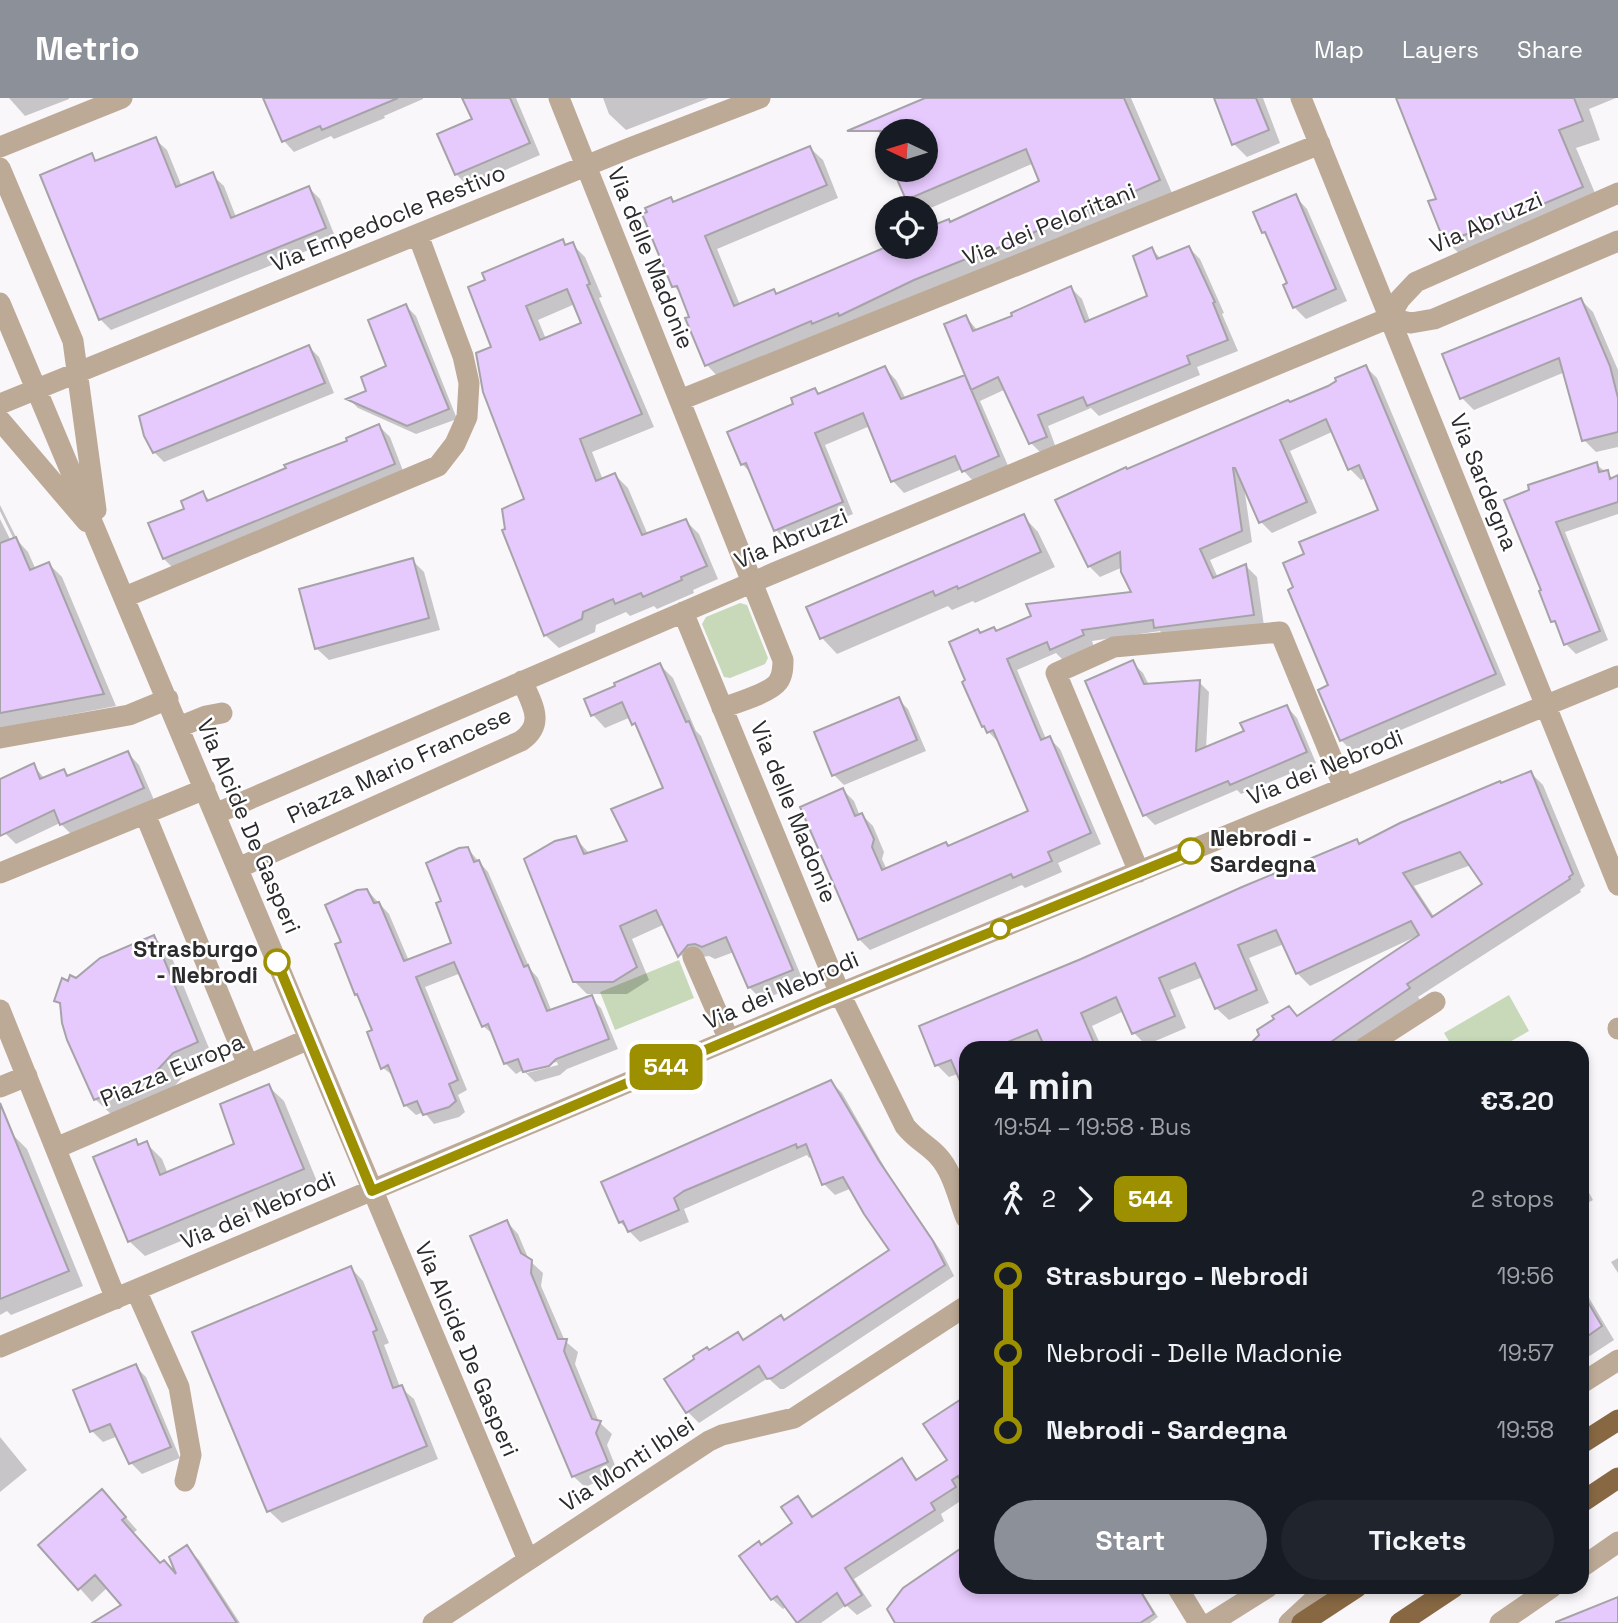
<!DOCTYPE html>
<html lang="en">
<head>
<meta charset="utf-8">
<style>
	:root { --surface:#171b24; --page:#20242c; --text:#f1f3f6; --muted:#9ea1a6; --accent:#8c9099 }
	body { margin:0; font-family:"Space Grotesk",sans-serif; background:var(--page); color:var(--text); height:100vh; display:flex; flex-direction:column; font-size:26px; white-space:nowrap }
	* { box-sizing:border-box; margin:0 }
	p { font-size:23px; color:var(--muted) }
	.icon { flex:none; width:38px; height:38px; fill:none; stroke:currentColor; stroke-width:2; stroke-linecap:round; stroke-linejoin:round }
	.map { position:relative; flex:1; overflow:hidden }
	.side { position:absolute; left:959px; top:943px; width:630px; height:553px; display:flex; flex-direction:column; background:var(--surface); border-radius:21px; box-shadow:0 4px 10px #0003 }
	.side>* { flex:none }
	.badge { padding:0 14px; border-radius:10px; font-size:24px; line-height:46px }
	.needle { width:46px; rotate:274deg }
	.buttons { position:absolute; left:875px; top:21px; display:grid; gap:14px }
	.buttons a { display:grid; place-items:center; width:63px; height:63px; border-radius:50%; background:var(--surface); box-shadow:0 4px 10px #0003; font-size:35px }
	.map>.badge { position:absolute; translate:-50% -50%; box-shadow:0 0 0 4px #fff }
	.legs { display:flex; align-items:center; gap:10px; height:77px; padding:0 35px; font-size:23px }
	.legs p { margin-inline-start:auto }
	.head { display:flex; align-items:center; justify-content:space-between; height:119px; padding:0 35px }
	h1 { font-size:38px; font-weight:600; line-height:52px }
	.cta { display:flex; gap:14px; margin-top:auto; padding:14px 35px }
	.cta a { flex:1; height:80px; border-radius:42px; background:var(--accent); color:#fff; font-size:28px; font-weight:600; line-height:80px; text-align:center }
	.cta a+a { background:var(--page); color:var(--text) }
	ul { padding:0 35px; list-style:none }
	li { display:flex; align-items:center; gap:24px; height:77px; font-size:26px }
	li i { display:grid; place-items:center; width:10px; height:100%; margin:0 9px; background:currentColor }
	li i::after { content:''; width:18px; height:18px; margin:-9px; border:5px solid; border-radius:50%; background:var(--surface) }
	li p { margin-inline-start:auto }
	li:first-child i { background:linear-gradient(#0000 50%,currentColor 0) }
	li:last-child i { background:linear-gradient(currentColor 50%,#0000 0) }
	header { display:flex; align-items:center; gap:42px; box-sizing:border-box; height:98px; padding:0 35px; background:var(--accent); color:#fff }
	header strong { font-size:33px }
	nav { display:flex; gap:38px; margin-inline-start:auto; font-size:24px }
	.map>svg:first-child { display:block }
	.green { fill:#c7d9b9 }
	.shadow { fill:#0003; fill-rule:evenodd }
	.building { fill:#e6c9fd; stroke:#a5a3a7; stroke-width:2; fill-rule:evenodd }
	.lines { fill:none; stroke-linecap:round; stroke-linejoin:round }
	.minor { stroke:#bcaa96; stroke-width:21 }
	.major { stroke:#876843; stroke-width:21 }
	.line-1-casing { stroke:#fff; stroke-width:16 }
	.line-1 { stroke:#9c8f00; stroke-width:10 }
	.stop-1-dot { fill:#fff; stroke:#9c8f00; stroke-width:3.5 }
	.labels { text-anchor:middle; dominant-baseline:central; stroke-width:5; stroke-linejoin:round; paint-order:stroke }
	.street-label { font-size:23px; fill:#2b2a2c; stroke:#fff }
	.stop-label { font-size:23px; font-weight:bold; fill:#2b2a2c; stroke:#fff; text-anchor:start }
</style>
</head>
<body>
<header>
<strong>Metrio</strong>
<nav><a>Map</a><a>Layers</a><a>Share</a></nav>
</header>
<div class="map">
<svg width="1618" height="1525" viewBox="0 0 1618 1525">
	<rect width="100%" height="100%" fill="#faf7fb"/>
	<!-- green -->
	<path class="green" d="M740,505l7,2 21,53 -3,6 -35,14 -6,-1 -22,-53 4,-7z
		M679,862l15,38 -79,32 -15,-38z
		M1509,897l20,36 -30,17h-46l-9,-15z"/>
	<!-- shadow -->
	<path class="shadow" d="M9,0h60v1l-44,17z
		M274,0h149v1l-39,17 1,2 -51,21 -3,-3 -37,16 -10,-11 -18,-40z
		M464,0h52l24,57 -72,31 -12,-12 18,-54z
		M603,0h106l-83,32 -17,-16z
		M930,0h201l41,95 -453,185 -12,-13 -26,-71 -7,-8v-83l136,-55 13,12 15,38 -121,51 23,56 34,-14 4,4 111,-48h37v-16l23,-10 2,2 45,-19 -1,-3 47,-19 -8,-19 -108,47 -9,-2 -9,-9 -13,-29h31v-39h-39v20l-13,-30z
		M1216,0h47l17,45 -33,14 -13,-13z
		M1398,0h218l-27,11 11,31 -24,8 24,57 -136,53 -19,-18 -7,-40z
		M155,41l12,11 15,37 30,-12 12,11 12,31 73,-29 11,11 16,40 -225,91 -11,-11 -9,-163 7,6z
		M1295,98l12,13 40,92 -41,18 -12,-12 -4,-23 -20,-46 -6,-6z
		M562,143l5,5 5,-2 13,13 17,40 -3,1 55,129 -62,25 11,28 12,-5 13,13 20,47 38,-14 13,13 19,45 -25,11 1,3 -37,16 -3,-3 -24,10 -4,-4 -30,13 -1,7 -36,16 -14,-13 -18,-135 -33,-152zM575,206l8,20 -37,15 -8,-19z
		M1189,150l11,11 24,54 -2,1 16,37 -41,16 3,8 -101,41 -8,-8 -43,18 8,22 -14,6 -11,-11 -25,-54 -26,12 29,67 -35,14 -12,-13 -58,24 -11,-12 -23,-55 -45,19 28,69 -66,27 -11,-11 -24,-56 -10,-10 53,-59 19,-15 6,5 65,-27 11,12 10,19 64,-16 -4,-66 12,14 36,-14 57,-29 11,11 8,22 59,-24 3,-48 9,10z
		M1581,202l12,12 25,58v77l-22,5 -12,-12 -19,-68 -91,38 -12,-12z
		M406,208l10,10 41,103 -41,15 -58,-26 -9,-9 20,-8 19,-24z
		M309,249l10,10 15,36 -170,69 -10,-10z
		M1366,269l11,11 129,307 -154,66 -11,-11 -10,-54 -35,-98 10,-33 74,-44 -14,-33 -5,2 -11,-11 -16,-38 -44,20 27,62 -45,20 -11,-11 -17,-35 8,55 -42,18 8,18 28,-12 11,11 7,49 -97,13 -7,-8 -68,10 2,6 -31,13 -7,-7 -39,17 29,69 3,-1 11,11 41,95 -43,19 4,9 -37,16 -3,-3 -152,65 -11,-11 -16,-149 11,11 6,15 2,-1 11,11 11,26 -2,7 5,11 62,-23 82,-36 -32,-68 -16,-17 -2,-92 16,-2 137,-38 -11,-27 -23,10 -11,-11 39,-95 201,-83z
		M379,328l11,11 15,39 -230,94 -11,-11 22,-49 17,-17 8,9 139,-60z
		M1596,366l18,15 4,-2v37l-53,18 43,108 -32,14 -10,-10 -6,-15 -7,-8 -9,-30 -37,-90z
		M0,407l18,36 10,11 8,18 13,-6 13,13 54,129 -94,18 -22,8v-213l14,28 3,-1 -17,-35z
		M1023,418l15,16 17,35 -80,36 -2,-2 -21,9 -4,-4 -111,48 -15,-16 -14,-30z
		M412,462l12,12 16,58 -111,30 -13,-12z
		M1133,565l10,10 6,12 50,-3 10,10 -3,57 40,-17 41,-25 10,11 19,45 -75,31 -4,-4 -82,35 -10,-10 -57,-133z
		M660,567l13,13 23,53 5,5 103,247 -42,17 -13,-13 -15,-35 -19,7 -6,-3 -7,1 -9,10 -12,-12 -16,-31 -33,15 17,41 -22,14h-40l-13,-13 1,-143 15,16 39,-12 36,-53 -25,-59 -9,-13 -26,11 -12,-13z
		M898,601l10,10 18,42 -82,34 -10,-10z
		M128,655l11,12 15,35 -82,35 -12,-12 -44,21 -12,-12 -4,2v-53l33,-16 12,14 19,-8 6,6z
		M1531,675l12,12 42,101 -5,4 1,2 -163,105 3,4 -68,47h-110l18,-13 37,-18 120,-79 -1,-2 -107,50 -13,-13 -13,-29 -35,14 20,45 -40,17 -13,-12 -13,-31 -33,13 16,38 -40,17 -12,-12 -10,-22 -32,15 10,22h-55l-2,-4 -10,4h-69v28l-3,-4 -14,5 -12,-12 144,-105 276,-119 4,4zM1471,767l13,19 -49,34 -21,-32z
		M468,751l20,23 42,97 8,9 14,34 39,-14 10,10 17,41 -51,20 -7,6 -25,7 -12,-12 -7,4 -10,-10 -12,-29 -11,-9 -22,-53 -36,14 42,103 -9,5 7,17 -6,5 -25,7 -10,-12 -8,3 -11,-10 -10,-28 -12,-9 -9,-37 -13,-32 -5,-5 -12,-51 23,-53 22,24 20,47 44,-18 -10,-41zM557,964l1,3 -31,8v-4z
		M154,839l16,16 43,105 -23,11 -21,23 -57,23 -17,-16 -33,-93 -6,-6 13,-17z
		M831,984l11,11 47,82 54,79 11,22 -170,113h-4l-12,-11 -69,45 -11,-11 21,-60 29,-17 6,6 41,-20 106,-71 -39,-62 -17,7 -11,-11 -11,-28 -4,2 -2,-3 -123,54 5,13 -49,20 -20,-20z
		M268,988l16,15 34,83 -173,72 -16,-15 6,-100 5,5 6,-3 16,16 6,15 68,-29z
		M12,1036l15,15 56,137 -72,29 -4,-4 -7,4v-177z
		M1582,1082l11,20 -11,6z
		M507,1124l11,12 11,26 14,13 -2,13 24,55 13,11 -3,12 24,58 13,12 -5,11 11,28 -33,14 -12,-11z
		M1582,1129l7,12 -7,4z
		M1618,1160v15l-7,-11z
		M351,1170l12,13 26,62 -5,2 16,42 14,12 24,60 -156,64 -13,-12z
		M1582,1188l32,54 -32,21z
		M135,1268l11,11 34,81 -38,16 -11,-11 -13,-27 -15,6 -11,-11z
		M966,1300v90l-5,4 4,6 -24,16 3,7 -90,58 18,27 -15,9 -11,-10 -25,18h-22l-12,-17 -4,3 -11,-10 -10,-52 32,-23 4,-26 16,19 88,-57 17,21 31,-20z
		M0,1339l27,33 -27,22z
		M114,1406l23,26 -4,3 28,31 18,15 7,-32 13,13 41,63h-118l1,-18 -15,-18 -16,15 -51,-57z
		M966,1449v40h173l19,30 -8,6h-252z"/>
	<!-- building -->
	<path class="building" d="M263,0h135l-76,32 -2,-4 -38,16z
		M462,0h48l20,45 -75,32 -18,-41 35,-15z
		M925,0h199l36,82 -27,12 1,3 -26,11 -1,-4 -28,11 -47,20 1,4 -30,12 -1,-3 -25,11 -1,-2 -62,25 -75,36 -1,-3 -26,11 -1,-3 -106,45 -20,-48 4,-1 -12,-31 -5,1 -30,-73 5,-2 -2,-4 26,-11 2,5 137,-56 17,39 -122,51 29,70 40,-17 2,5 110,-47h40v-19l23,-9 1,3 89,-41 -13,-32 -120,51 -13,-30h33v-39h-79z
		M1214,0h42l13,32 -37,15z
		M1396,0h178l9,23 -24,9 24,57 -96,41 -43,13 -16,-40 8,-2z
		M156,39l20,50 37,-15 18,46 78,-32 17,42 -227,92 -59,-145 52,-22 3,8z
		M1296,96l40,95 -43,19 -10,-23 4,-2 -22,-51 -3,1 -9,-21z
		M563,141l2,6 8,-3 17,42 -3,1 55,129 -62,25 16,42 19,-8 27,62 44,-16 21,47 -26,11 1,3 -39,17 -2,-4 -26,11 -2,-5 -30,13 -1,7 -38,17 -42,-106 3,-1 -3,-20 22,-10 -41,-107 -7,-39 15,-6 -23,-60 17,-7 -3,-7zM567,191l14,34 -41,17 -14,-34z
		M1189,148l26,56 -2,1 15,37 -41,16 3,8 -103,42 -4,-9 -45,18 9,22 -18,7 -31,-67 -27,13 -27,-66 22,-9 7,16 39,-15 -1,-3 60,-27 14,36 62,-26 -14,-40 19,-9 5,12z
		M1581,200l29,68 8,32v34l-36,9 -23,-83 -99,41 -18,-45z
		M406,206l43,105 -42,17 -61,-27 20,-8 -5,-14 25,-11 -18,-46z
		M309,247l16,38 -172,70 -9,-17 -5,-20z
		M1366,267l130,309 -156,67 -22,-51 10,-5 -40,-95 5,-3 -10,-24 21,-9 -5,-12 79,-32 -19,-45 -11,5 -22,-51 -46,21 27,62 -48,21 -24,-55h-2l9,63 -42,18 13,29 33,-14 8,51 -100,13 -1,-8 -71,10 2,5 -34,15 -3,-8 -40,17 34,81 9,-4 41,97 -43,19 4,9 -39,17 -2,-4 -153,66 -58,-133 43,-19 12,28 7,-3 12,26 -2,8 10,23 64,-28 2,4 80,-35 -35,-81 -6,3 -3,-7 -2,1 -20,-45 3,-2 -16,-38 29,-13 2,4 14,-6 2,4 35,-15 -5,-12 105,-12 -10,-20 -1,-20 -32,15 -33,-67 71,-33 1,2 161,-69 2,2 38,-16 8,-5 -1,-3z
		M885,268l16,33 64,-24 34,81 -37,16 -7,-16 -64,26 -28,-69 -48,20 28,69 -69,29 -28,-68 -5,2 -14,-33 66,-28 -2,-6 24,-10 3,6z
		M379,326l16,40 -232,95 -15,-36 36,-14 -3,-8 22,-10 4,10 79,-33 -2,-3 63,-24 -1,-3z
		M1597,364l2,10 9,-2 2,9 8,-4v27l-62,20 44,109 -36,14 -9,-24 -4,1 -12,-31 2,-1 -37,-90 25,-10 -1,-5z
		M1024,416l17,38 -83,37 -1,-3 -22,10 -2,-5 -113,48 -14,-32z
		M16,439l14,33 19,-8 55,132 -104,19v-170z
		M413,460l16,60 -114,31 -16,-60z
		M1133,562l11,24 56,-4 -4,71 48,-20 -4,-8 47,-18 20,47 -77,33 -2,-4 -85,35 -58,-135z
		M660,565l26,59 3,-1 104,249 -45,18 -22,-51 -24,10 -7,-3 -7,1 -10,12 -22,-47 -36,16 17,41 -24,15h-40l-49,-123 31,-18 21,-5 8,18 43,-13 -16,-32 52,-21 -28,-65 -3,2 -10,-23 -31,14 -7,-17 31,-13 -1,-3z
		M899,599l18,43 -85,36 -18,-44z
		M128,653l16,37 -84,37 -6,-15 -54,26v-57l34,-16 6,16 24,-10 3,7z
		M1531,673l42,103 -4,3 1,2 -163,105 3,4 -88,60h-76l13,-13 -2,-5 17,-11 -2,-3 17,-10 8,10 122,-81 -8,-14 -115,53 -20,-44 -38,15 19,45 -42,19 -20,-46 -36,15 16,38 -43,18 -16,-37 -35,16 15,35h-51l-8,-18 -44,18h-27v47l-15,-35 -16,6 -16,-40 162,-67 161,-72 115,-48 2,5 41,-21 100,-42 1,2zM1460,754l22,32 -50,33 -29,-44z
		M468,749l6,15 5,-2 45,107 4,-2 19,46 45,-16 17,44 -53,20 -7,7 -26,6 -5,-13 -14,5 -16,-40 -6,3 -28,-65 -38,15 42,103 -9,4 7,17 -7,6 -26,8 -6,-14 -13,5 -16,-41 -7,4 -14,-37 5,-2 -15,-36 -2,1 -20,-51 6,-2 -16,-37 32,-15 10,-1 7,14 5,-1 25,59 47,-18 -15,-40 5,-2 -15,-38 33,-15z
		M154,837l44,107 -25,11 -21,23 -58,24 -27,-60 -5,-17 -2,-20 -6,-2 8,-23 6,3 2,-6 6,3 24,-20z
		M831,982l48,81 54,80 12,24 -173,113 -5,1 -8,-13 -73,47 -22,-34 30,-20 -1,-3 14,-9 2,3 29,-18 5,8 38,-25 3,5 105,-70 -25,-36 -21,-37 -21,8 -16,-41 -9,4 -1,-4 -112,47 -10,7 5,12 -51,22 -5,-11 -4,2 -18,-41z
		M269,986l35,85 -176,73 -35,-85 43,-18 2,6 9,-4 13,34 74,-31 -14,-40z
		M0,1005l69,168 -69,28z
		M507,1122l14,33 11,7 -1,13 27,66h9l-3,12 28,68 9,2 -5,12 12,29 -36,15 -102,-241z
		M351,1168l26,64 -4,2 20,56 9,-3 25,61 -160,66 -75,-180z
		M1582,1194l20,34 -20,14z
		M136,1266l35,83 -42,17 -19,-40 -20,8 -17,-42z
		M966,1298v93l-8,-13 -6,4 4,7 -25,16 4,7 -90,58 17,27 -17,11 -8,-13 -40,30 -20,-27 -6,4 -32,-44 20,-15 2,4 31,-22 -11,-16 17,-11 14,21 90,-59 14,22 31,-20 -24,-36z
		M102,1391l24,28 -4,3 38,43 4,-3 12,14 -7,-17 18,-12 50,78h-145l29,-18 -26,-30 -17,15 -40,-45z
		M966,1447v42h172l16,27 -14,9h-245l-8,-14 16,-21z
		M1618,1499v26h-62v-1z"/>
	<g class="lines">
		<!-- minor -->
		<path class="minor" d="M559,0l224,562c0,7 0,15 -5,22 -8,11 -42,21 -56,26
			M1301,0l317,787
			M0,49l122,-49
			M0,70l73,173 23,169
			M0,205l528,1257
			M1389,220l11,-19 16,-17 202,-89
			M680,302l640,-256
			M0,306l630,-256 130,-50
			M0,322l87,102
			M125,499l313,-131 17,-22 12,-27 2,-34 -6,-27 -45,-121
			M683,514l157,382 65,132c11,14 23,19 33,30 15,16 20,42 28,62
			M179,629l27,-11 16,-3
			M0,640l129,-23 39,-16
			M145,716l103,251
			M215,716l559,-241 615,-255 22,5 23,-4 184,-78
			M238,770l283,-127c25,-17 11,-37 1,-60
			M1139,774l-83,-199 58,-26 166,-15 64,156
			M0,775l205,-84
			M693,859l36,83
			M0,912l116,289
			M1618,930v1
			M1364,950l71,-46
			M0,989l27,-11
			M56,1050l253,-109
			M136,1192l43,97 12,68 -6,26
			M0,1249l819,-345 799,-326
			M1582,1285l36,-23
			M1582,1469l36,-25
			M1177,1489l22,36
			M433,1525l276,-182 13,-6 72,-17 172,-112
			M1211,1525l57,-36
			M1289,1525l39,-36
			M1500,1525l52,-36"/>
		<!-- major -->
		<path class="major" d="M1582,1345l36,-23
			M1582,1404l36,-24
			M1302,1525l55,-36
			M1400,1525l54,-36"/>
	</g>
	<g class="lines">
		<!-- line-1 casing -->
		<g class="line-1-casing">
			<path id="line-1" d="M277,864l95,229 447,-189 372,-151"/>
		</g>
		<!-- line-1 -->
		<use href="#line-1" class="line-1"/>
	</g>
	<!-- markers -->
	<g class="stop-1-dot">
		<circle cx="1191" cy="753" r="12"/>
		<circle cx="1000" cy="831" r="9"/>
		<circle cx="277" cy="864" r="12"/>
	</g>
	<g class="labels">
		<!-- street labels -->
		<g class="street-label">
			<text transform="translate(388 120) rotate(-22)">Via Empedocle Restivo</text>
			<text transform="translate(1486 124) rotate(-24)">Via Abruzzi</text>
			<text transform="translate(1049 126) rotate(-22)">Via dei Peloritani</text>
			<text transform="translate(651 160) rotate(68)">Via delle Madonie</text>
			<text transform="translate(1484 384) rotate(68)">Via Sardegna</text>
			<text transform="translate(791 440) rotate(-23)">Via Abruzzi</text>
			<text transform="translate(399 667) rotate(-25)">Piazza Mario Francese</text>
			<text transform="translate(1325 669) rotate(-22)">Via dei Nebrodi</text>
			<text transform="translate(794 714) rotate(68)">Via delle Madonie</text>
			<text transform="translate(249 728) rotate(67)">Via Alcide De Gasperi</text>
			<text transform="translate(781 892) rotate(-23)">Via dei Nebrodi</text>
			<text transform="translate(172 972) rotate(-23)">Piazza Europa</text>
			<text transform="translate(258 1112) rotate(-23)">Via dei Nebrodi</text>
			<text transform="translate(467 1251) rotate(67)">Via Alcide De Gasperi</text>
			<text transform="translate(627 1366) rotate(-33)">Via Monti Iblei</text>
		</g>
		<!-- stop labels -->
		<g class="stop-label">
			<text x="1210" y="740">Nebrodi -<tspan x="1210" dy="26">Sardegna</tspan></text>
			<text x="258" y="851" text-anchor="end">Strasburgo<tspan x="258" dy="26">- Nebrodi</tspan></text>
		</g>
	</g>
</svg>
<div class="buttons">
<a><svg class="needle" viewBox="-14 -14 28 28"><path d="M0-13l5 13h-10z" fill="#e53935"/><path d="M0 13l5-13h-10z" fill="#9ea1a6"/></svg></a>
<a><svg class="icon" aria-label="locate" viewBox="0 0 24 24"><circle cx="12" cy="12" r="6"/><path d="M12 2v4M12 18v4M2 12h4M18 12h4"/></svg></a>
</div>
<b class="badge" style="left:666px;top:969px;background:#9c8f00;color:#fff">544</b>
<section class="side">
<div class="head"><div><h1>4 min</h1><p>19:54 – 19:58 · Bus</p></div><b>€3.20</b></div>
<div class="legs"><svg class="icon" aria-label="walk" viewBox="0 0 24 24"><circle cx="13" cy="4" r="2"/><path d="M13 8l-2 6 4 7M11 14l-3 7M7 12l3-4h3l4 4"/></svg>2<svg class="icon" aria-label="forward" viewBox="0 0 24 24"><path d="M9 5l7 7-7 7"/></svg><b class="badge" style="background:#9c8f00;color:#fff">544</b><p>2 stops</p></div>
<ul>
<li><i style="color:#9c8f00"></i><b>Strasburgo - Nebrodi</b><p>19:56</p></li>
<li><i style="color:#9c8f00"></i><span>Nebrodi - Delle Madonie</span><p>19:57</p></li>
<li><i style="color:#9c8f00"></i><b>Nebrodi - Sardegna</b><p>19:58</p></li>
</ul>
<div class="cta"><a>Start</a><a>Tickets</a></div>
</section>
</div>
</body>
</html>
